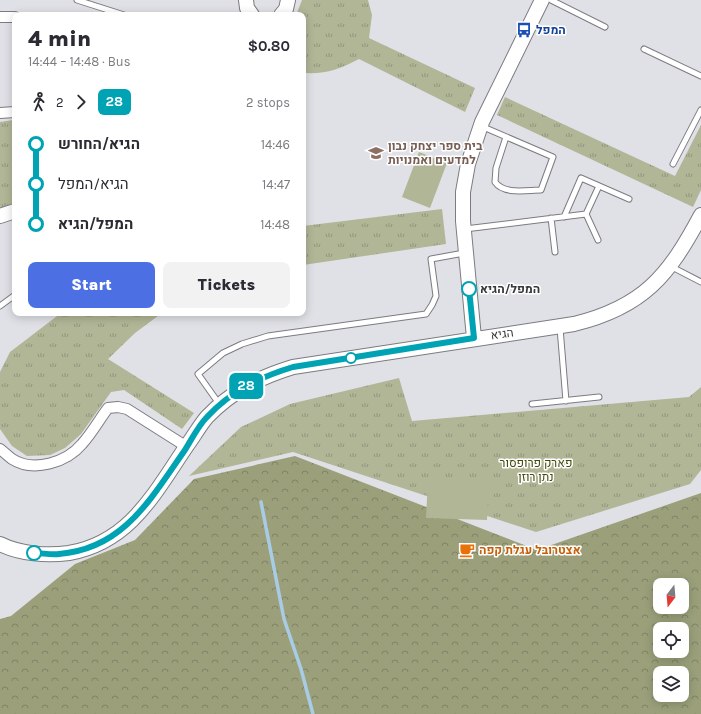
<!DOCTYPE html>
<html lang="en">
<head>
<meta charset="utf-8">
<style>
	:root { --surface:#fff; --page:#f2f2f3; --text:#2b2b33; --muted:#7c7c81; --accent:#4c6fe3 }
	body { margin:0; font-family:Karla,Heebo,sans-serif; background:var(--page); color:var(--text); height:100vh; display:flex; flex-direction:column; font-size:15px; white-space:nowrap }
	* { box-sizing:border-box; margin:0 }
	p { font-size:13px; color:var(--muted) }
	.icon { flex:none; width:22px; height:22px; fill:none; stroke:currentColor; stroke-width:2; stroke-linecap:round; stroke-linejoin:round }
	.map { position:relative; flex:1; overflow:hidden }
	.drawer { position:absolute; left:12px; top:12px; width:294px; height:304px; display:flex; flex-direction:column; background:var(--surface); border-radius:8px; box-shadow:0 2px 10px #0003 }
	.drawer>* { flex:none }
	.badge { padding:0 8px; border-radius:6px; font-size:14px; line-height:26px }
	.needle { width:26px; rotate:196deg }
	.buttons { position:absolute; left:653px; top:578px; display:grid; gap:8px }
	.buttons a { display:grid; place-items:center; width:36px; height:36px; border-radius:8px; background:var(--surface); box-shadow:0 2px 10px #0003; font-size:20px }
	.map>.badge { position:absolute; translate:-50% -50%; box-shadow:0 0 0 2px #fff }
	.legs { display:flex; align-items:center; gap:6px; height:44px; padding:0 16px; font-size:13px }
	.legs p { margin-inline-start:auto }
	.head { display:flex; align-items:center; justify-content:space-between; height:68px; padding:0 16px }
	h1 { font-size:22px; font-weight:800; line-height:30px }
	.primary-button { display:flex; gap:8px; margin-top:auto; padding:8px 16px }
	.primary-button a { flex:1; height:46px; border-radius:8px; background:var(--accent); color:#fff; font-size:16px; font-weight:800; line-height:46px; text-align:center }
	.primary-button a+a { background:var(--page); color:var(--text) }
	ul { padding:0 16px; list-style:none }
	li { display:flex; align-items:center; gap:14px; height:40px; font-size:15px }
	li i { display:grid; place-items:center; width:6px; height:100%; margin:0 5px; background:currentColor }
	li i::after { content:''; width:10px; height:10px; margin:-5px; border:3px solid; border-radius:50%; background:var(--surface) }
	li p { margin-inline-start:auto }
	li:first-child i { background:linear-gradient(#0000 50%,currentColor 0) }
	li:last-child i { background:linear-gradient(currentColor 50%,#0000 0) }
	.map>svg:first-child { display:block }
	.grass { fill:url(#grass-tufts) }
	.forest { fill:url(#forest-crowns); fill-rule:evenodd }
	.garden { fill:#b1b697 }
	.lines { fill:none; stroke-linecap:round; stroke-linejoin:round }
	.stream { stroke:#a9cce6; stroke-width:3.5 }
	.lane-casing { stroke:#7b7c81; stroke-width:7 }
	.street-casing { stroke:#7b7c81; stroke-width:12 }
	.secondary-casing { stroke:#7b7c81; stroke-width:16 }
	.lane { stroke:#fff; stroke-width:5 }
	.street { stroke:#fff; stroke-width:10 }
	.secondary { stroke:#fff; stroke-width:14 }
	.line-1-casing { stroke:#fff; stroke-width:9 }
	.line-1 { stroke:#00a3b4; stroke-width:6 }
	.stop-1-dot { fill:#fff; stroke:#00a3b4; stroke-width:2 }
	.labels { text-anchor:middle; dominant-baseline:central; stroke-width:3; stroke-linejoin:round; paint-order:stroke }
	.transit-label { font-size:12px; font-weight:bold; fill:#164399; stroke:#fff; text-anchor:start }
	.education-label { font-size:12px; font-weight:bold; fill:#785e54; stroke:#fff; text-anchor:start }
	.stop-label { font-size:12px; font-weight:bold; fill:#37383a; stroke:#fff; text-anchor:start }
	.street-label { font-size:12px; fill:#37383a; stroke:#fff }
	.park-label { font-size:12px; fill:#444909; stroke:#fff }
	.food-label { font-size:12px; font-weight:bold; fill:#c56008; stroke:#fff; text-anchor:start }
</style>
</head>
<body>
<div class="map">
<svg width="701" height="714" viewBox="0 0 701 714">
	<defs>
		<pattern id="grass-tufts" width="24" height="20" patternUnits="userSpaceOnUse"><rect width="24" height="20" fill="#b1b697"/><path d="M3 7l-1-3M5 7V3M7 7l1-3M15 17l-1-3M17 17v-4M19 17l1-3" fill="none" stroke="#91957c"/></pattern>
		<pattern id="forest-crowns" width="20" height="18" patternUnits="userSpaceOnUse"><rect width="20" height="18" fill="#9ba07b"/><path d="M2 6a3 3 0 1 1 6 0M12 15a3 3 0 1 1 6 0" fill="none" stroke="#7f8366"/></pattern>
	</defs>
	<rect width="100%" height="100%" fill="#e0e1e6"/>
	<!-- grass -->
	<path class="grass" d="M302,0h66l4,15 -3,23 106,50 -10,24 -106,-53c-22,11 -31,15 -56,14v-58h-7z
		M505,97l170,79 26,-51v65l-8,17 -196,-92z
		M13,120h2v83l-15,5v-86z
		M442,209l4,35 -143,21v-39z
		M61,313h101l-27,20 -27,26 86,54 -12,16 -58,-39 -13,2 -30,42 -16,14 -15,7 -23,1 -15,-10 -12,-17v-57l10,-20z
		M399,378l13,43 277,-24 12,-10v83l-11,14 -154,48 -243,-80 -104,24 52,-49 49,-23z"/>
	<!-- forest -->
	<path class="forest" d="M295,456l242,94 164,-57v221h-701v-95l11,-3 64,-52 60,-24 59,-61zM660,585h22v22h-22zM660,629h22v22h-22zM660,673h22v22h-22z"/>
	<!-- garden -->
	<path class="garden" d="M419,152l28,11 -17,45 -28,-11z
		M428,480l61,1 -2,39 -61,-2z"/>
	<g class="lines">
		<!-- stream -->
		<path class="stream" d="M261,502l23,117 17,50 12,45"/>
		<!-- lane casing -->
		<g class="lane-casing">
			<path id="lane" d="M77,0l47,15
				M551,0l54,27
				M644,49l57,27
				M481,126l72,31 -12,33c-14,0 -37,5 -46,-8l1,-14 10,-31
				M673,164l28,-54
				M586,214l12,26
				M564,217l17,-39 48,21
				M551,218l4,34
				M465,229l121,-15 13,-28
				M670,266l31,16
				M0,306l15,-11
				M560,328l6,73
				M532,404l67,-7
				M220,405l-22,-31 25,-21 19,-9 26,-8 158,-22 6,-9 4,-9 -5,-37 33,-6"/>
		</g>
		<!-- street casing -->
		<g class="street-casing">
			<path id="street" d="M0,17h15
				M0,113l15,-1
				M0,449c4,3 8,7 12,10 22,14 55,3 70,-15 10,-11 17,-24 26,-36l10,-1 9,2 60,38"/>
		</g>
		<!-- secondary casing -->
		<g class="secondary-casing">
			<path id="secondary" d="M246,0l1,8 5,7
				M281,15l5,-6 2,-9
				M0,216l15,-5
				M474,338l-11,-117v-29l5,-28 14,-42 60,-122
				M0,544c20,10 47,12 69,9 62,-11 86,-61 119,-109 6,-8 12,-19 19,-27 25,-26 53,-40 86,-50l281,-43c70,-17 95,-49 127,-109"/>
		</g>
		<!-- lane -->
		<use href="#lane" class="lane"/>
		<!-- street -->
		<use href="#street" class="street"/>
		<!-- secondary -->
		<use href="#secondary" class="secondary"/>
	</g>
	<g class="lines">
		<!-- line-1 casing -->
		<g class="line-1-casing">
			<path id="line-1" d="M34,553c8,0 17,2 25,1 65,-5 92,-56 126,-104 7,-11 13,-24 22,-33 24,-26 53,-40 86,-50l181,-29 -5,-49"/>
		</g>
		<!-- line-1 -->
		<use href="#line-1" class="line-1"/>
	</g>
	<!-- icons -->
	<defs>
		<g id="bus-bare" transform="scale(1.2)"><path d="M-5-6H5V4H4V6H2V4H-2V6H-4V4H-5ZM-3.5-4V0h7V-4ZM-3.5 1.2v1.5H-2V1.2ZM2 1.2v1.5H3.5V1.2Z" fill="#1a4fb4" stroke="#fff" stroke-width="2.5" paint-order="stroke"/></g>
		<g id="school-bare" transform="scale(1.2)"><path d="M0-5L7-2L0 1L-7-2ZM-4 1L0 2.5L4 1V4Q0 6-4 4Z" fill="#8d6e63" stroke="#fff" stroke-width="2.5" paint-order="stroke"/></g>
		<g id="cafe-bare" transform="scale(1.2)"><path d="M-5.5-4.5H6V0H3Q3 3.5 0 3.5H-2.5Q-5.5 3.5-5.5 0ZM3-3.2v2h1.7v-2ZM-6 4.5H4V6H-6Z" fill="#e8710a" stroke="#fff" stroke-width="2.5" paint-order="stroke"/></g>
	</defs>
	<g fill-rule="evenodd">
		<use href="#bus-bare" x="524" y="30"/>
		<use href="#school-bare" x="376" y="153"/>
		<use href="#cafe-bare" x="467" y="550"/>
	</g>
	<!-- markers -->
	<g class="stop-1-dot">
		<circle cx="469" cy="289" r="7"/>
		<circle cx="351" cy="358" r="5"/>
		<circle cx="34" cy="553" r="7"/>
	</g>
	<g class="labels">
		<!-- transit labels -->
		<g class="transit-label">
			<text x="536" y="30">המפל</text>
		</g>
		<!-- education labels -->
		<g class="education-label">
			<text x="388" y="146">בית ספר יצחק נבון<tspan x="388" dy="14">למדעים ואמנויות</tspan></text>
		</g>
		<!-- stop labels -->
		<g class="stop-label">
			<text x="480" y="289">המפל/הגיא</text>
		</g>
		<!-- street labels -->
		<g class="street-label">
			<text transform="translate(502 334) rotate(-8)">הגיא</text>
		</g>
		<!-- park labels -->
		<g class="park-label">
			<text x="536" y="463">פארק פרופסור<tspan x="536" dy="14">נתן רוזן</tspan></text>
		</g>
		<!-- food labels -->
		<g class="food-label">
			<text x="479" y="550">אצטרובל עגלת קפה</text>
		</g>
	</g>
</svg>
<div class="buttons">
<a><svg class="needle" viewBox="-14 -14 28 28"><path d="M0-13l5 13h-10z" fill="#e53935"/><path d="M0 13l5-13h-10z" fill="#7c7c81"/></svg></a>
<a><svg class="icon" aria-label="locate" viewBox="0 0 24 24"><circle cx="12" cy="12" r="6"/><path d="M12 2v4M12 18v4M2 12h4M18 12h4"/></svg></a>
<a><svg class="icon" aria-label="layers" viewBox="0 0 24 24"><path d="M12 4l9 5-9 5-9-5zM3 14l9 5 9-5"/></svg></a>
</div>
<b class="badge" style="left:246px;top:386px;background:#00a3b4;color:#fff">28</b>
<section class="drawer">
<div class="head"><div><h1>4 min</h1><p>14:44 – 14:48 · Bus</p></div><b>$0.80</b></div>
<div class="legs"><svg class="icon" aria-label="walk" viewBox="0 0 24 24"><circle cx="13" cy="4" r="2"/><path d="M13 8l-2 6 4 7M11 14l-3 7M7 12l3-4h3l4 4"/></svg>2<svg class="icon" aria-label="forward" viewBox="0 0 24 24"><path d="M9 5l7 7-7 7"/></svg><b class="badge" style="background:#00a3b4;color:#fff">28</b><p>2 stops</p></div>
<ul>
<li><i style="color:#00a3b4"></i><b>הגיא/החורש</b><p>14:46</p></li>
<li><i style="color:#00a3b4"></i><span>הגיא/המפל</span><p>14:47</p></li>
<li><i style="color:#00a3b4"></i><b>המפל/הגיא</b><p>14:48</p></li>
</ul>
<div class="primary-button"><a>Start</a><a>Tickets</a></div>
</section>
</div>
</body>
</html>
